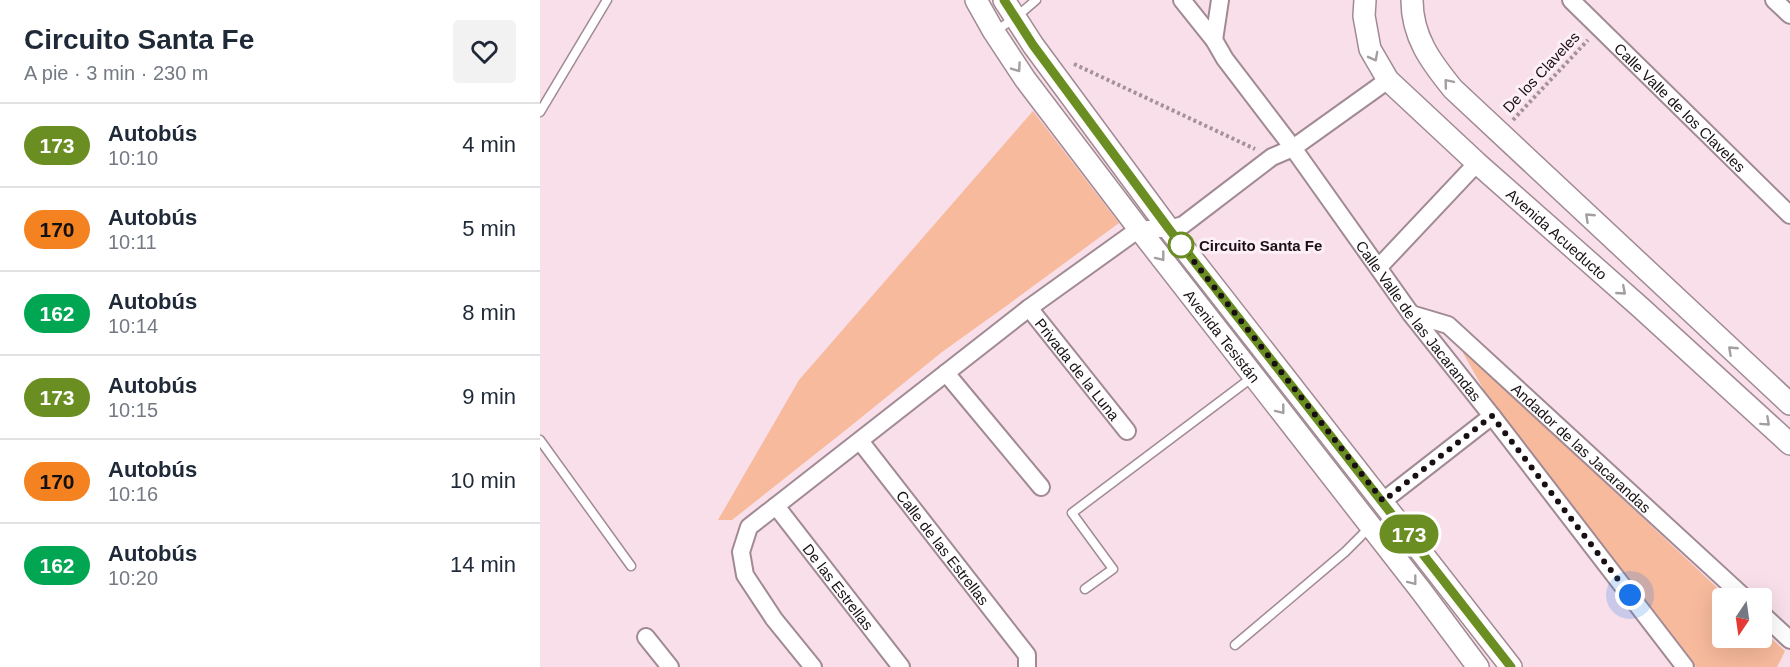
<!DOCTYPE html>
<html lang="es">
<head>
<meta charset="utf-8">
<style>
	:root { --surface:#fff; --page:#f2f2f3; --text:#1f2937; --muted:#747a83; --line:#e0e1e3 }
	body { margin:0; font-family:Helvetica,sans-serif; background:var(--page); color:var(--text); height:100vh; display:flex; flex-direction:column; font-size:22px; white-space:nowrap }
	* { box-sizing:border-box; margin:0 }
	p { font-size:20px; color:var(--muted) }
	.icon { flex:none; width:33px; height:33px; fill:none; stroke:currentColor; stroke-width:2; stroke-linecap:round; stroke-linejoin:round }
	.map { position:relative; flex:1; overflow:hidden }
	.sheet { display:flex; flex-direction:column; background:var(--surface); width:540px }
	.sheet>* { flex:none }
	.badge { padding:0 12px; border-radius:20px; font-size:21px; line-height:39px }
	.needle { width:39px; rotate:193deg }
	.fabs { position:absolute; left:1172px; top:588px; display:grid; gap:12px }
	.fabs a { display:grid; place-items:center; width:60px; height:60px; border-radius:6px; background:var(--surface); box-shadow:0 6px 24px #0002; font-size:30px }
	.you { position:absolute; width:30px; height:30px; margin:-15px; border:4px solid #fff; border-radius:50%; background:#1a73e8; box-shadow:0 0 0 9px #1a73e833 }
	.map>.badge { position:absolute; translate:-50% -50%; box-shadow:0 0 0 3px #fff }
	.round { display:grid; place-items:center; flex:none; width:63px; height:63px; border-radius:6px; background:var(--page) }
	.head { display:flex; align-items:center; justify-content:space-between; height:102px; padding:0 24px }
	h1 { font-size:28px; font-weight:600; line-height:45px }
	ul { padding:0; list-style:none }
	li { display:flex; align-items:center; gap:18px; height:84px; padding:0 24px; border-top:2px solid var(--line) }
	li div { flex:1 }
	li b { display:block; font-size:22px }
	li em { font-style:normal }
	li .badge { min-width:66px; font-weight:700; text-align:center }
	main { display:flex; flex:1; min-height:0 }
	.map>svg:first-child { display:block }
	.green { fill:#f7ba9c }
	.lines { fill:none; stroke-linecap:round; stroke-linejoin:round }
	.service-casing { stroke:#a18a94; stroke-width:11 }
	.minor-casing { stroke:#a18a94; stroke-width:20 }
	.tertiary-casing { stroke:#a18a94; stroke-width:24 }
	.path { stroke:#a4919a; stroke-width:4; stroke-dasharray:3 3; stroke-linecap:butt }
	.service { stroke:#fff; stroke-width:8 }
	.minor { stroke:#fff; stroke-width:16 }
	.tertiary { stroke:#fff; stroke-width:21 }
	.oneway { stroke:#a39fa1 }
	.line-casing { stroke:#fff; stroke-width:14 }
	.line { stroke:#6b8e23; stroke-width:9 }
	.walk { stroke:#181014; stroke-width:6; stroke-dasharray:0 10.8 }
	.stop-dot { fill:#fff; stroke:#6b8e23; stroke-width:3 }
	.labels { text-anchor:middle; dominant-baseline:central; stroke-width:6; stroke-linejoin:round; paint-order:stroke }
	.street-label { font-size:15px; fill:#181014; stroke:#feeff6 }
	.stop-label { font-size:15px; font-weight:bold; fill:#181014; stroke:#feeff6; text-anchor:start }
</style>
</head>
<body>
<main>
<section class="sheet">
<div class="head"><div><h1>Circuito Santa Fe</h1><p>A pie · 3 min · 230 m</p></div><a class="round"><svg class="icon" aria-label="heart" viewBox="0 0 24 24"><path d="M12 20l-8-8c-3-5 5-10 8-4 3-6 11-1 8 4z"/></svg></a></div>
<ul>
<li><span class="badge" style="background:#6b8e23;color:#fff">173</span><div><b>Autobús</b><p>10:10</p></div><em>4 min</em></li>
<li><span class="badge" style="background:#f58220;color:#111">170</span><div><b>Autobús</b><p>10:11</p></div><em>5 min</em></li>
<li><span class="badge" style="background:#00a651;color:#fff">162</span><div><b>Autobús</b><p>10:14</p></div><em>8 min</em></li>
<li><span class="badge" style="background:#6b8e23;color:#fff">173</span><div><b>Autobús</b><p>10:15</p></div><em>9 min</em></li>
<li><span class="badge" style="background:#f58220;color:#111">170</span><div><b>Autobús</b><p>10:16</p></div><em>10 min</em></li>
<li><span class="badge" style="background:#00a651;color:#fff">162</span><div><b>Autobús</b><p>10:20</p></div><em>14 min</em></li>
</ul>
</section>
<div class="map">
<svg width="1250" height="667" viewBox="0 0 1250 667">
	<rect width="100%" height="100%" fill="#f8dfea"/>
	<!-- green -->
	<path class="green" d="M493,111l86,112 -110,81 -67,48 -90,73 -120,95h-14l81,-140z
		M918,344l270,254h-6v40h39v-9l24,22 -8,16h-81l-198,-252z"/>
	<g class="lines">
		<!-- service casing -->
		<g class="service-casing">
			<path id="service" d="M454,32l21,-14 21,-18
				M0,112l67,-112
				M0,440l91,126
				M545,589l28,-20 -41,-56 182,-137
				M695,645l110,-93 25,-25"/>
		</g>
		<!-- minor casing -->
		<g class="minor-casing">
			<g id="minor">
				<path id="s1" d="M642,0l32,40 11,19 68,89 118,166 81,102 193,251"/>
				<path id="s2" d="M1031,0l219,215"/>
				<path d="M1234,0l16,15"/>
				<path d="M674,40l6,-40"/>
				<path d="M839,267l98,-104"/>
				<path id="s3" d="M489,308l98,123"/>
				<path id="s4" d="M871,314l37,11 297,273"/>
				<path d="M406,373l95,114"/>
				<path id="s5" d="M320,441l167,214v12"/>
				<path d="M843,501l109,-85"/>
				<path id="s6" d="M236,506l125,161"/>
				<path d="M1221,613l29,27"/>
				<path d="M106,637l24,30"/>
				<path d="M273,667l-39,-48 -29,-44 -4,-23 8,-25 280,-219 110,-79h30l14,-4 89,-68 21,-9 95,-68"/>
			</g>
		</g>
		<!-- tertiary casing -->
		<g class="tertiary-casing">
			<g id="tertiary">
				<path id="s7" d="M436,0l18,32 31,47 114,150 283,363 56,75"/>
				<path d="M464,0l29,45 136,184 342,438"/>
				<path id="s8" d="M825,0l-1,16 6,33 18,31 89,83 163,144 150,137"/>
				<path d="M872,0c0,37 19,62 41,89l337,315"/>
			</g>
		</g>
		<!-- path -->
		<path class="path" d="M534,64l181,85
			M973,120l75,-80"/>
		<!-- service -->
		<use href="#service" class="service"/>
		<!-- minor -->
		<use href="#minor" class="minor"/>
		<!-- tertiary -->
		<use href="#tertiary" class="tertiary"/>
	</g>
	<!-- one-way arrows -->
	<defs><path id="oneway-chevron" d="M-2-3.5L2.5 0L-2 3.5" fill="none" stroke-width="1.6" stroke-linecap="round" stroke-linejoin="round" transform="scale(1.5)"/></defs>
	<g class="oneway">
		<use href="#oneway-chevron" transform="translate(834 57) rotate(62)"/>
		<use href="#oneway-chevron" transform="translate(477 68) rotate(55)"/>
		<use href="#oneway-chevron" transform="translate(908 83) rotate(-130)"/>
		<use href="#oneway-chevron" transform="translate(1049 217) rotate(-137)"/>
		<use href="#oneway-chevron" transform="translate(621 257) rotate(52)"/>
		<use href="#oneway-chevron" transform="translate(1082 291) rotate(41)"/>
		<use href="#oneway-chevron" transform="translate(1192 350) rotate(-137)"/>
		<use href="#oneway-chevron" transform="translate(741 410) rotate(52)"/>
		<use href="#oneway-chevron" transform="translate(1226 422) rotate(42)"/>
		<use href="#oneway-chevron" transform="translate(873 581) rotate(52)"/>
	</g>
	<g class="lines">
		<!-- line casing -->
		<g class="line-casing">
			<path id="line" d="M464,0l29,45 136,184 342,438"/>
		</g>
		<!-- line -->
		<use href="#line" class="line"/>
		<!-- walk -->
		<path class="walk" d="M641,245l202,256 109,-85 138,179"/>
	</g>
	<!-- markers -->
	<circle class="stop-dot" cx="641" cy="245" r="12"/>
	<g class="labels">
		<!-- street labels -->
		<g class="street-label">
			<text transform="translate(1001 72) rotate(-47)">De los Claveles</text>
			<text stroke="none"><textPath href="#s2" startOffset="153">Calle Valle de los Claveles</textPath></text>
			<text stroke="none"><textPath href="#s8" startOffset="314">Avenida Acueducto</textPath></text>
			<text stroke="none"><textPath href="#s1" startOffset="399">Calle Valle de las Jacarandas</textPath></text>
			<text stroke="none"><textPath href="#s7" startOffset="417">Avenida Tesistán</textPath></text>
			<text stroke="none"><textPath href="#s3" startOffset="78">Privada de la Luna</textPath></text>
			<text stroke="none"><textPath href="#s4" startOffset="220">Andador de las Jacarandas</textPath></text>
			<text stroke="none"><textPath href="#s5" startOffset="135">Calle de las Estrellas</textPath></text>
			<text stroke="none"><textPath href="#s6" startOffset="102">De las Estrellas</textPath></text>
		</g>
		<!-- stop labels -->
		<g class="stop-label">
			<text x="659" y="245">Circuito Santa Fe</text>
		</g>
	</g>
</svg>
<div class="fabs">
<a><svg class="needle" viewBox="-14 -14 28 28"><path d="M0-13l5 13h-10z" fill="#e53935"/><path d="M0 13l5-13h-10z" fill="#747a83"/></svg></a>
</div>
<div class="you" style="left:1090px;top:595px"></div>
<b class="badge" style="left:869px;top:534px;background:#6b8e23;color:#fff">173</b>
</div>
</main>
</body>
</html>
